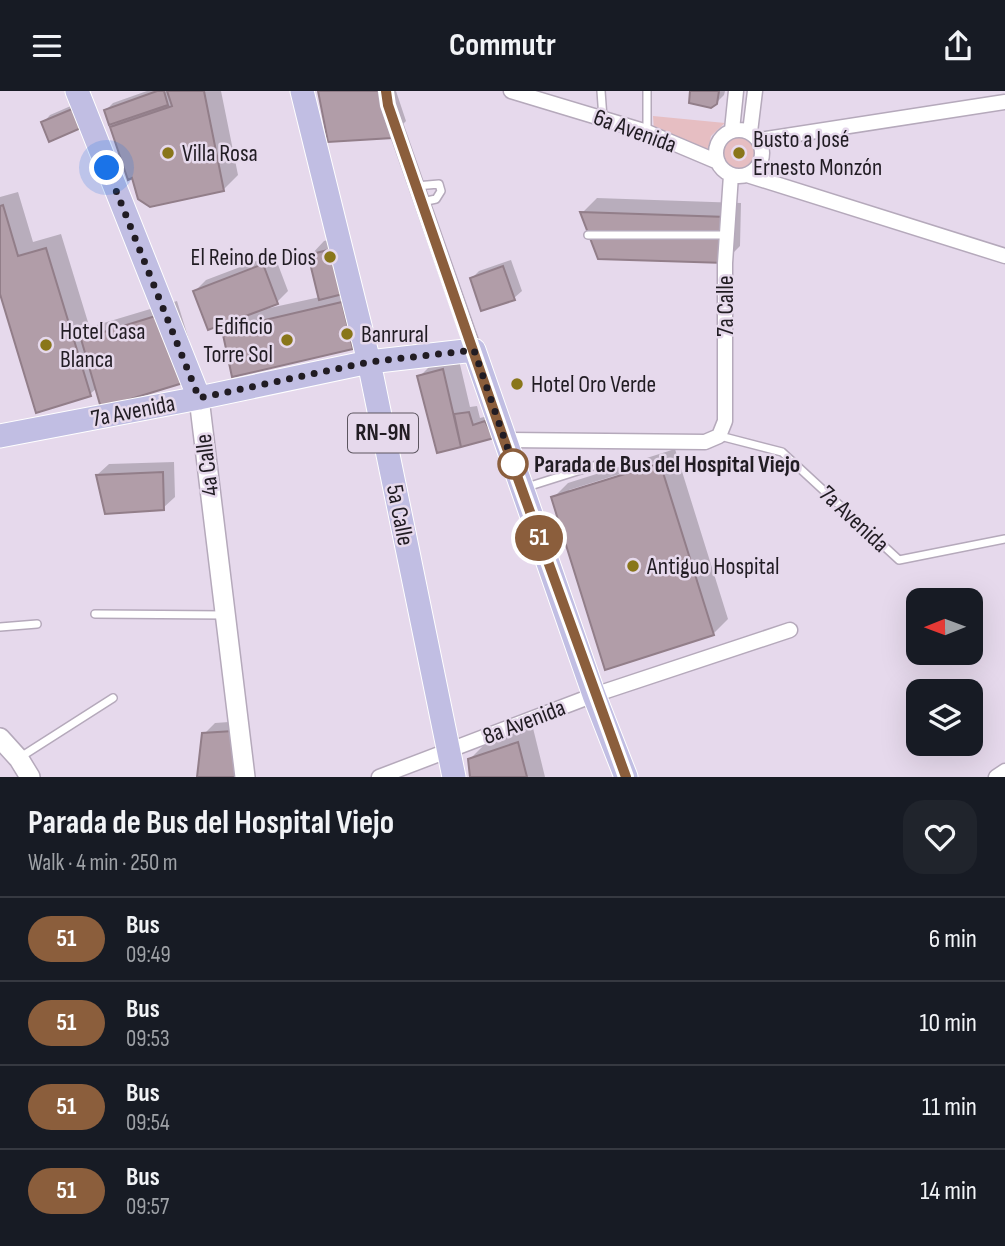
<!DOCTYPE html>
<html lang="en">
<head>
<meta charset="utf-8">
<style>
	:root { --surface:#171b24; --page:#20242c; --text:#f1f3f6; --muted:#9ea1a6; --line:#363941 }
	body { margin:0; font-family:"Sofia Sans Condensed",sans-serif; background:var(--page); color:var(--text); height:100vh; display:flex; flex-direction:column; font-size:26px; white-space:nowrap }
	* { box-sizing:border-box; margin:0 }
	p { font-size:23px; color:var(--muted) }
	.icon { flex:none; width:38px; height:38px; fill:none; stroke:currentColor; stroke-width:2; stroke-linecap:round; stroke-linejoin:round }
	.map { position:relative; height:686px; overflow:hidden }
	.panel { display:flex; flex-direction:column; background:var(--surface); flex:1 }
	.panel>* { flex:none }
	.badge { padding:0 14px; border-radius:23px; font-size:24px; line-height:46px }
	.needle { width:46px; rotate:269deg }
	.tools { position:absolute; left:906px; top:497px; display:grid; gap:14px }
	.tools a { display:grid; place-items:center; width:77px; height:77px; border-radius:14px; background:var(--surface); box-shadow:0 7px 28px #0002; font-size:35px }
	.you { position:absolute; width:35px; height:35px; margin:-18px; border:5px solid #fff; border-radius:50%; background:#1a73e8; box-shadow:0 0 0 10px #1a73e833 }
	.map>.badge { position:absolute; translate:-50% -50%; box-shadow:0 0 0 4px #fff }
	.round { display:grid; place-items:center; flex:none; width:74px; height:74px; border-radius:21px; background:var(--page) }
	.summary { display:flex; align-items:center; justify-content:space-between; height:119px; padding:0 28px }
	h1 { font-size:33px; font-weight:700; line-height:52px }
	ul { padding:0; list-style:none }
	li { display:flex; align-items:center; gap:21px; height:84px; padding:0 28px; border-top:2px solid var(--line) }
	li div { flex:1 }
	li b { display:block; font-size:26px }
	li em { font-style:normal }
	li .badge { min-width:77px; font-weight:700; text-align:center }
	header { display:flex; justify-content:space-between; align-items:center; height:91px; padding:0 28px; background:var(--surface); font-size:32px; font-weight:700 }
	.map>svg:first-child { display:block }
	.green { fill:#e6bec2 }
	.shadow { fill:#0003; fill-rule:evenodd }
	.building { fill:#b19da8; stroke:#927e89; stroke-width:2 }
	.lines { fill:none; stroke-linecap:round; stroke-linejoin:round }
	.lane-casing { stroke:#b5a9bb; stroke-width:10 }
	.street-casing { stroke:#b5a9bb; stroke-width:17 }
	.secondary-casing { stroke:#b5a9bb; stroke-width:22 }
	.primary-casing { stroke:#fff; stroke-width:25 }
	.lane { stroke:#fff; stroke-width:7 }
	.street { stroke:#fff; stroke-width:14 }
	.secondary { stroke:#fff; stroke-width:19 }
	.primary { stroke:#c1bee3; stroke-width:23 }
	.line-casing { stroke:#fff; stroke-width:16 }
	.line { stroke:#8b5e3c; stroke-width:10 }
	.walk { stroke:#211c23; stroke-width:7; stroke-dasharray:0 12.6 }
	.poi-dot { fill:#89761a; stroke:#e6d9ec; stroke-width:2.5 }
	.stop-dot { fill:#fff; stroke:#8b5e3c; stroke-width:3.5 }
	.labels { text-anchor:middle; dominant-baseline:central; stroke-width:5; stroke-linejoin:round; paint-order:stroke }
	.shield { fill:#e6d9ec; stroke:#5c555f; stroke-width:2 }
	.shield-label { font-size:23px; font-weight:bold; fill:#211c23 }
	.street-label { font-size:24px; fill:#211c23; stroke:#e6d9ec }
	.poi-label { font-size:24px; fill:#211c23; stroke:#e6d9ec; text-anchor:start }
	.stop-label { font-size:24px; font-weight:bold; fill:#211c23; stroke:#e6d9ec; text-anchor:start }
</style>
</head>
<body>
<header><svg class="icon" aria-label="menu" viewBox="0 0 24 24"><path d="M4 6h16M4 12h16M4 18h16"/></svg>Commutr<svg class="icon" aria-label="share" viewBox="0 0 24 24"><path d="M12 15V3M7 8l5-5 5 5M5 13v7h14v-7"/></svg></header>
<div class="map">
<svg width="1005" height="686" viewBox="0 0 1005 686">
	<rect width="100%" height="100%" fill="#e6d9ec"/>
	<!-- green -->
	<path class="green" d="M653,25l72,7 -14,13 -3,14 -54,-19z
		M716 62a23 23 0 1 1 46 0a23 23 0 1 1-46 0Z"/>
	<!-- shadow -->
	<path class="shadow" d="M147,0h74l17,84 -15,15 -111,-62 9,-9 -15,-9 7,-7z
		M320,0h76l10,30 -15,15z
		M692,0h33l-1,4 -8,8z
		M80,11l7,17 -44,4 7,-8z
		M18,101l15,50 28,-8 30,98 6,-7 80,-24 20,65 -100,22 -7,6 -90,-106v-91z
		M597,107l144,5 -1,43 -15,15 -143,-48z
		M347,144l20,98 -15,15 -128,-18 12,-12 -41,-27 11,-11 68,-26 14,37 -11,11 -13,5 1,2 55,-12 -10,-41 14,-15z
		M511,169l11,31 -8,7 -42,-20 7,-7z
		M458,265l12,51 7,-1 3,12 12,-3 1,22 -55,14 -19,-74 15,-15z
		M675,358l53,170 -15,15 -160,-136 15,-15zM668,368l1,3 -100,31v-3z
		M174,371l1,35 -12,11 -66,-33 12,-11z
		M243,630l-44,56 5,-43 11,-11z
		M533,637l12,49h-73l-3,-17 16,-16z"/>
	<!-- building -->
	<path class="building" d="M157,0h7l4,14 -59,20 -5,-15z
		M167,0h37l20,100 -74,16 -12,-8 -6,-21 -4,2 -18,-53 62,-21z
		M318,0h64l-1,16 11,31 -64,4z
		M690,0h29l-2,13 -6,4 -22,-5z
		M72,18l9,19 -32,14 -8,-20z
		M3,114l15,51 28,-8 45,148 -55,17 -36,-119v-88z
		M580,121l147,5 -2,46 -127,-4z
		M332,158l11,45 -24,6 -11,-45z
		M263,173l15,40 -70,26 -15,-39z
		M503,175l12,34 -34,11 -11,-33z
		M342,211l11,47 -121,28 -10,-47z
		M162,223l21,69 -82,25 -20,-69z
		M443,278l18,78 -24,6 -20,-77z
		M469,321l4,13 12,-4 9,17 -33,9 -7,-33z
		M660,372l54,172 -109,35 -54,-173z
		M163,381l1,38 -59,4 -9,-39z
		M233,640l4,46h-40l5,-44z
		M518,651l9,35h-57l-2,-18z"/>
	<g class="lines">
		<!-- lane casing -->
		<g class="lane-casing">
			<path id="lane" d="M601,0l2,27
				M647,0v41
				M416,95l23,-2 2,7 -5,8 -14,3
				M588,144h140
				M720,345l62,16 117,108 106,-21
				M527,396l76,-24
				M95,523l130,1
				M0,536l37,-3
				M19,667l94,-60"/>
		</g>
		<!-- street casing -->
		<g class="street-casing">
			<path id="street" d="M386,0l2,14 86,245
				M511,0l136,41 71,30
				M716 62a23 23 0 1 1 46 0a23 23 0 1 1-46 0Z
				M732,39l4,-39
				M750,41l5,-41
				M759,49l246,-38
				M747,84l258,81
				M504,349l201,2 14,-6 6,-15v-158l6,-88
				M379,686l215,-82 196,-65
				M996,686l9,-6"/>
		</g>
		<!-- secondary casing -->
		<g class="secondary-casing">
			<path id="secondary" d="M199,307l46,379
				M0,647l19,21 11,18"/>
		</g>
		<!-- primary casing -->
		<g class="primary-casing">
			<path id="primary" d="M77,0l122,307
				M302,0l67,271 85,415
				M0,345l199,-38 170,-36 105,-12 120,345 32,82"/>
		</g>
		<!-- lane -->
		<use href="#lane" class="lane"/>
		<!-- street -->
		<use href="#street" class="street"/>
		<!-- secondary -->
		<use href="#secondary" class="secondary"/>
		<!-- primary -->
		<use href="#primary" class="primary"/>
	</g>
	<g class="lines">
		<!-- line casing -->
		<g class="line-casing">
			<path id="line" d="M386,0l2,14 116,335 122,337"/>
		</g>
		<!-- line -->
		<use href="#line" class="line"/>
		<!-- walk -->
		<path class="walk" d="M107,77l92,230 170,-36 105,-12 39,114"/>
	</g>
	<!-- markers -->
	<g class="poi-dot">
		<circle cx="168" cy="62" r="7"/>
		<circle cx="739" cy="62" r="7"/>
		<circle cx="330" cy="166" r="7"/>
		<circle cx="347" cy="243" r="7"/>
		<circle cx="287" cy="249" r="7"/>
		<circle cx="46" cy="254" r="7"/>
		<circle cx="517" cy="293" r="7"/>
		<circle cx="633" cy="475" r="7"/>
	</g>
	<circle class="stop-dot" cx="513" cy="373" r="14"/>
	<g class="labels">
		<!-- shield labels -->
		<rect class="shield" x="348" y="322.5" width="70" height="39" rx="5"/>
		<g class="shield-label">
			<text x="383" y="342">RN-9N</text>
		</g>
		<!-- street labels -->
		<g class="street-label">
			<text transform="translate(635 40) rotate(20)">6a Avenida</text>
			<text transform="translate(725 215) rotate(-90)">7a Calle</text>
			<text transform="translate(133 320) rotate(-11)">7a Avenida</text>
			<text transform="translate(207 374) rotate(-97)">4a Calle</text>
			<text transform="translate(400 424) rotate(79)">5a Calle</text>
			<text transform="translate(854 428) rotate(43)">7a Avenida</text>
			<text transform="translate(524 631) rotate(-21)">8a Avenida</text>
		</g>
		<!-- poi labels -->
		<g class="poi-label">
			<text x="753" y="48">Busto a José<tspan x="753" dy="28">Ernesto Monzón</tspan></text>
			<text x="182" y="62">Villa Rosa</text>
			<text x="316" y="166" text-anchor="end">El Reino de Dios</text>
			<text x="273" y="235" text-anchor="end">Edificio<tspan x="273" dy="28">Torre Sol</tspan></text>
			<text x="60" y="240">Hotel Casa<tspan x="60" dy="28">Blanca</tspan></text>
			<text x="361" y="243">Banrural</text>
			<text x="531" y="293">Hotel Oro Verde</text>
			<text x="647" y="475">Antiguo Hospital</text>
		</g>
		<!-- stop labels -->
		<g class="stop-label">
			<text x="534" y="373">Parada de Bus del Hospital Viejo</text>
		</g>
	</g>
</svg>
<div class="tools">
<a><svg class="needle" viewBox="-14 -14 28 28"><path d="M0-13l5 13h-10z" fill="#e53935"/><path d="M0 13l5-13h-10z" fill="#9ea1a6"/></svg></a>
<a><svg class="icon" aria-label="layers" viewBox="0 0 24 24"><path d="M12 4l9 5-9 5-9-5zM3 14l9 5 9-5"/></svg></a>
</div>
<div class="you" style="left:107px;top:77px"></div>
<b class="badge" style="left:539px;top:447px;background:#8b5e3c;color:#fff">51</b>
</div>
<section class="panel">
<div class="summary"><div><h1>Parada de Bus del Hospital Viejo</h1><p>Walk · 4 min · 250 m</p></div><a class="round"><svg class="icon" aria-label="heart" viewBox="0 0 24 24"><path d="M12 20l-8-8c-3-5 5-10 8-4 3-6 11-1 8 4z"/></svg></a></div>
<ul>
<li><span class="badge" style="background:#8b5e3c;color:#fff">51</span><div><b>Bus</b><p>09:49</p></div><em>6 min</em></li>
<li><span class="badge" style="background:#8b5e3c;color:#fff">51</span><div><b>Bus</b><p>09:53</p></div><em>10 min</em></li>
<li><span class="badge" style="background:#8b5e3c;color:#fff">51</span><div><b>Bus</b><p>09:54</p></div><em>11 min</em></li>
<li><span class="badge" style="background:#8b5e3c;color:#fff">51</span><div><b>Bus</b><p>09:57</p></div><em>14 min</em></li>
</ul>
</section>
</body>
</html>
